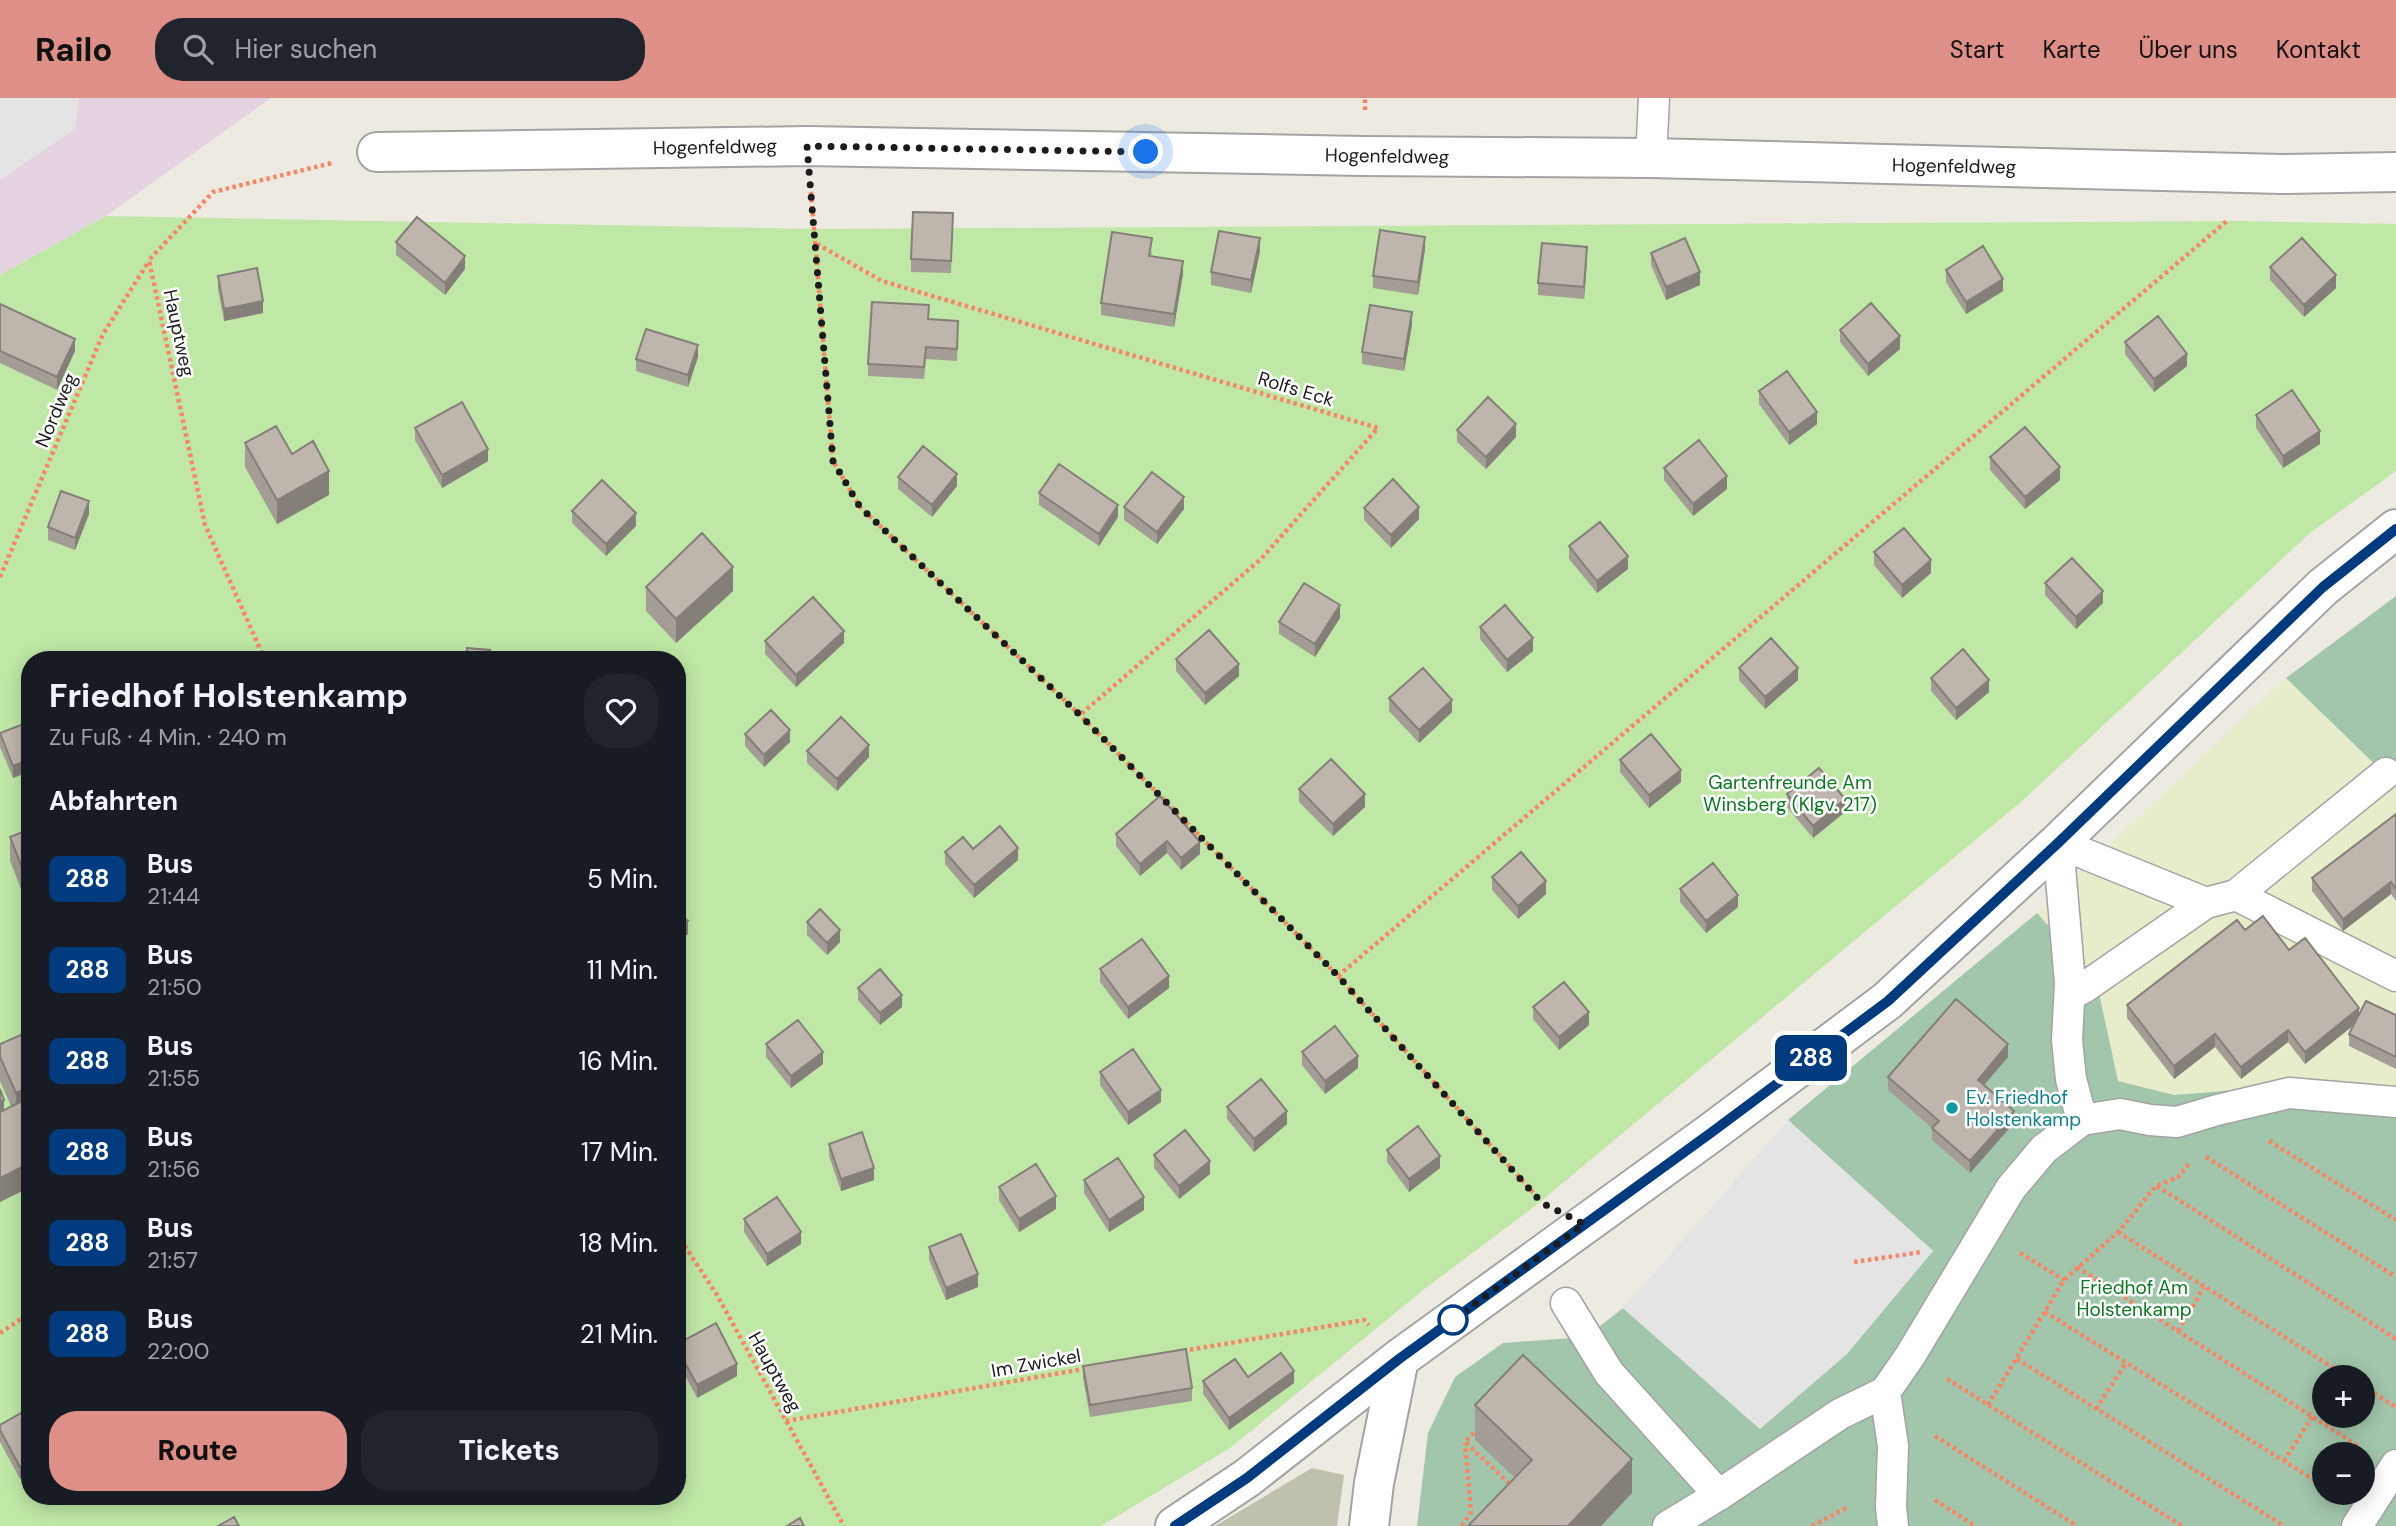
<!DOCTYPE html>
<html lang="de">
<head>
<meta charset="utf-8">
<style>
	:root { --surface:#171b24; --page:#20242c; --text:#f1f3f6; --muted:#9ea1a6; --accent:#de8f87 }
	body { margin:0; font-family:"DM Sans",sans-serif; background:var(--page); color:var(--text); height:100vh; display:flex; flex-direction:column; font-size:26px; white-space:nowrap }
	* { box-sizing:border-box; margin:0 }
	p { font-size:23px; color:var(--muted) }
	.icon { flex:none; width:38px; height:38px; fill:none; stroke:currentColor; stroke-width:2; stroke-linecap:round; stroke-linejoin:round }
	.map { position:relative; flex:1; overflow:hidden }
	.side { position:absolute; left:21px; top:553px; width:665px; height:854px; display:flex; flex-direction:column; background:var(--surface); border-radius:28px; box-shadow:0 4px 18px #0003 }
	.side>* { flex:none }
	.badge { padding:0 14px; border-radius:10px; font-size:24px; line-height:46px }
	.buttons { position:absolute; left:2312px; top:1267px; display:grid; gap:14px }
	.buttons a { display:grid; place-items:center; width:63px; height:63px; border-radius:50%; background:var(--surface); box-shadow:0 4px 18px #0003; font-size:35px }
	.you { position:absolute; width:35px; height:35px; margin:-18px; border:5px solid #fff; border-radius:50%; background:#1a73e8; box-shadow:0 0 0 10px #1a73e833 }
	.map>.badge { position:absolute; translate:-50% -50%; box-shadow:0 0 0 4px #fff }
	h2 { padding:0 28px; font-size:26px; line-height:63px }
	.round { display:grid; place-items:center; flex:none; width:74px; height:74px; border-radius:28px; background:var(--page) }
	.summary { display:flex; align-items:center; justify-content:space-between; height:119px; padding:0 28px }
	h1 { font-size:33px; font-weight:800; line-height:52px }
	.action { display:flex; gap:14px; margin-top:auto; padding:14px 28px }
	.action a { flex:1; height:80px; border-radius:28px; background:var(--accent); color:#111; font-size:28px; font-weight:800; line-height:80px; text-align:center }
	.action a+a { background:var(--page); color:var(--text) }
	ul { padding:0; list-style:none }
	li { display:flex; align-items:center; gap:21px; height:91px; padding:0 28px }
	li div { flex:1 }
	li b { display:block; font-size:26px }
	li em { font-style:normal }
	li .badge { min-width:77px; font-weight:700; text-align:center }
	header { display:flex; align-items:center; gap:42px; box-sizing:border-box; height:98px; padding:0 35px; background:var(--accent); color:#111 }
	header strong { font-size:33px }
	nav { display:flex; gap:38px; margin-inline-start:auto; font-size:24px }
	.search { width:490px; height:63px; background:var(--page); display:flex; align-items:center; gap:18px; box-sizing:border-box; padding:0 24px; border-radius:28px; color:var(--muted); font-size:26px }
	.map>svg:first-child { display:block }
	.industrial { fill:#e6d3e1 }
	.construction { fill:#bfc1ad }
	.farmland { fill:#e7edcb }
	.grass { fill:#bfe8a6; fill-rule:evenodd }
	.cemetery { fill:#a2c6ab; fill-rule:evenodd }
	.parking { fill:#e4e4e4 }
	.lines { fill:none; stroke-linecap:round; stroke-linejoin:round }
	.service-casing { stroke:#a3a3a3; stroke-width:33 }
	.minor-casing { stroke:#a3a3a3; stroke-width:42 }
	.path { stroke:#fa8465; stroke-width:4.5; stroke-dasharray:3.5 3.5; stroke-linecap:butt }
	.service { stroke:#fff; stroke-width:30 }
	.minor { stroke:#fff; stroke-width:38 }
	.wall { fill:#a39d95 }
	.shaded-wall { fill:#857f79 }
	.building { fill:#beb6ad; stroke:#857f79; stroke-width:2 }
	.line-casing { stroke:#fff; stroke-width:16 }
	.line { stroke:#003b80; stroke-width:10 }
	.walk { stroke:#1c1c1c; stroke-width:7; stroke-dasharray:0 12.6 }
	.culture-dot { fill:#0f9aa8; stroke:#fff; stroke-width:2.5 }
	.stop-dot { fill:#fff; stroke:#003b80; stroke-width:3.5 }
	.labels { text-anchor:middle; dominant-baseline:central; stroke-width:5; stroke-linejoin:round; paint-order:stroke }
	.street-label { font-size:19px; fill:#1c1c1c; stroke:#fff }
	.park-label { font-size:19px; fill:#0b7820; stroke:#fff }
	.culture-label { font-size:19px; fill:#0d838f; stroke:#fff; text-anchor:start }
</style>
</head>
<body>
<header>
<strong>Railo</strong>
<div class="search"><svg class="icon" aria-label="search" viewBox="0 0 24 24"><circle cx="10" cy="10" r="6"/><path d="M15 15l6 6"/></svg>Hier suchen</div>
<nav><a>Start</a><a>Karte</a><a>Über uns</a><a>Kontakt</a></nav>
</header>
<div class="map">
<svg width="2396" height="1428" viewBox="0 0 2396 1428">
	<rect width="100%" height="100%" fill="#edeae1"/>
	<!-- industrial -->
	<path class="industrial" d="M0,0h271l-165,118 -106,59z"/>
	<!-- construction -->
	<path class="construction" d="M1312,1370l32,7 -7,51h-122z"/>
	<!-- farmland -->
	<path class="farmland" d="M2286,580l110,107v305l-70,-7 -152,12 -56,-14 -22,-102 -59,-66z"/>
	<!-- grass -->
	<path class="grass" d="M106,118l710,13 1424,-8 156,3v247l-86,62 -289,269 -486,404 -108,81 -197,161 -129,78h-1101v-1251zM30,562h647v836h-647z"/>
	<!-- cemetery -->
	<path class="cemetery" d="M2396,498v189l-110,-107z
		M2037,815l59,66 22,102 56,14 152,-12 70,7v436h-979l11,-93 27,-56 48,-34 83,-6 37,-29 137,121 173,-178 -145,-131zM2324,1279h38v39h-38zM2324,1356h38v39h-38z"/>
	<!-- parking -->
	<path class="parking" d="M0,0h79l-4,31 -75,51z
		M1788,1022l145,131 -86,103 -87,75 -137,-121z"/>
	<g class="lines">
		<!-- service casing -->
		<g class="service-casing">
			<path id="service" d="M1651,60l3,-60
				M2236,797l160,81
				M2070,897l15,-8 121,-84
				M2082,1022l-11,-41 -4,-39 3,-57 -12,-140 148,60 30,-8 150,-122
				M1566,1205l43,70 110,122
				M1885,1294l8,54 -2,61 2,19
				M1668,1428l51,-31 121,-81 45,-22 25,-36 101,-168 33,-39 38,-29 38,-6 30,6 27,2 40,-12 72,-17 107,9
				M2357,1428l39,-61"/>
		</g>
		<!-- minor casing -->
		<g class="minor-casing">
			<path id="minor" d="M377,54l430,-6 556,10 288,2 631,16 114,-2
				M1175,1428l72,-48 152,-119 313,-227 175,-131 171,-158 265,-256 73,-58
				M1369,1428l5,-43 25,-124"/>
		</g>
		<!-- path -->
		<path class="path" d="M1365,12v-12
			M811,94l22,269 27,46 220,208 258,261 201,223
			M817,146l65,37 496,147 -117,131 -181,156
			M0,479l103,-243 46,-73
			M265,562l-60,-135 -56,-265 64,-68 119,-29
			M1338,878l890,-756
			M2269,1043l127,79
			M2206,1059l190,120
			M2157,1088l239,153
			M2118,1134l230,145
			M677,1136l40,61 127,231
			M2020,1155l44,27
			M1854,1164l68,-10
			M2077,1169l283,180
			M2045,1214l279,174
			M2178,1233l26,-44
			M0,1235l30,-20
			M1183,1253l181,-31 5,5
			M2017,1261l267,167
			M1947,1281l235,147
			M2362,1288l34,21
			M1988,1307l76,-125 54,-48 38,-46 22,-9 11,-13
			M2096,1311l30,-46
			M786,1323l303,-53
			M1479,1330l-14,14 46,43 2,-2
			M1935,1338l142,90
			M2284,1363l28,-44
			M1935,1402l40,26
			M1462,1428l9,-14 -6,-69
			M1812,1428l36,-19"/>
		<!-- service -->
		<use href="#service" class="service"/>
		<!-- minor -->
		<use href="#minor" class="minor"/>
	</g>
	<!-- wall -->
	<path class="wall" d="M953,127l-2,48 -40,-1v-13z
		M396,144l69,27 -20,26 -49,-40z
		M1425,151l-7,46 -45,-7v-12z
		M1152,153l-1,5 32,18 -9,53 -73,-12v-12z
		M1260,153l-9,42 -40,-8v-13z
		M1651,155l49,32 -34,15 -15,-35z
		M1587,161l-3,40 -46,-4v-12z
		M2270,169l66,21 -32,29 -34,-37z
		M1946,172l57,21 -37,23 -20,-32z
		M218,178l45,37 -39,8 -6,-32z
		M0,206l75,47 -18,39 -57,-27z
		M929,221l29,14 -1,28 -31,-2 -2,20 -56,-3v-12z
		M1412,227l-8,46 -42,-7v-12z
		M1840,232l60,19 -32,27 -28,-34z
		M2125,244l62,24 -33,26 -29,-38z
		M698,259l-10,30 -52,-16v-12z
		M1759,293l58,33 -28,21 -30,-41z
		M2256,317l64,29 -37,24 -27,-40z
		M415,330l73,33 -46,27 -27,-48z
		M1457,332l59,7 -30,32 -29,-27z
		M245,345l47,11 37,41 -52,29 -32,-57z
		M1990,359l70,23 -35,29 -35,-39z
		M1664,370l63,21 -34,27 -29,-36z
		M898,379l59,9 -25,31 -34,-28z
		M1039,395l79,24 -19,29 -60,-41z
		M1124,409l60,2 -27,35 -33,-24z
		M1364,410l55,11 -28,29 -27,-28z
		M572,413l64,15 -30,30 -34,-33z
		M89,416l-14,36 -27,-10v-13z
		M1569,448l59,23 -31,24 -28,-34z
		M1874,454l57,21 -29,25 -28,-33z
		M2045,485l58,20 -27,26 -31,-34z
		M646,489l87,4 -57,52 -30,-32z
		M1340,520l-25,39 -36,-23v-12z
		M1480,529l53,24 -26,21 -27,-33z
		M765,543l79,2 -48,44 -31,-33z
		M1176,561l63,17 -34,29 -29,-34z
		M1739,570l59,12 -33,29 -26,-29z
		M1931,580l58,14 -33,28 -25,-29z
		M1389,600l63,14 -33,31 -30,-32z
		M30,633v40l-17,7 -13,-31v-14z
		M745,636l45,8 -26,25 -19,-21z
		M807,653l62,6 -32,34 -30,-28z
		M1620,662l61,22 -32,26 -29,-36z
		M1299,691l66,18 -32,29 -34,-34z
		M1787,696l58,18 -32,26 -26,-31z
		M2396,716v87l-5,-7 -48,37 -31,-40v-13z
		M30,731v83l-20,-51v-24z
		M1116,736l84,8v12l-19,16 -14,-17 -27,23 -24,-30z
		M973,751l45,11 -44,38 -29,-34v-12z
		M1492,779l54,17 -28,25 -26,-29z
		M1680,791l58,18 -32,26 -26,-31z
		M807,824l33,20 -13,13 -20,-20z
		M2245,832l44,20 70,64 37,1v54l-47,-23v-12l5,-9 -49,39 -17,-22 -47,37 -26,-32 -41,32 -47,-61v-13z
		M1100,871l69,19 -41,31 -28,-37z
		M858,890l44,19 -22,18 -22,-25z
		M1533,909l56,18 -30,25 -26,-31z
		M30,933v156l-30,15 4,-92 7,-4 -11,-25v-37z
		M766,946l57,20 -32,24 -25,-31z
		M1302,954l56,16 -33,26 -23,-29z
		M2008,959l-24,28 30,38 -44,50 -38,-33v-12l-44,-38v-13z
		M1100,974l61,30 -33,23 -28,-40z
		M1227,1009l60,17 -33,28 -27,-33z
		M829,1046l45,36 -33,11 -12,-35z
		M1387,1052l53,18 -31,24 -22,-30z
		M1154,1057l56,19 -31,25 -25,-31z
		M1084,1082l60,30 -35,22 -25,-39z
		M999,1089l57,22 -37,23 -20,-32z
		M744,1121l57,25 -34,22 -23,-34z
		M929,1149l49,40 -32,13 -17,-40z
		M677,1246l60,32 -40,22 -20,-38z
		M1083,1268l109,22v13l-102,16 -7,-39z
		M1248,1279l46,6 -65,47 -26,-36v-13z
		M1475,1307l157,88 -117,-15 -40,-38z
		M30,1310l-10,71 -20,-37v-17z"/>
	<!-- shaded-wall -->
	<path class="shaded-wall" d="M1425,139v12l-7,46v-13z
		M1260,140v13l-9,42v-13z
		M1587,149v12l-3,40v-12z
		M465,158v13l-20,26v-12z
		M1183,163v13l-9,53v-13z
		M1700,174v13l-34,15v-13z
		M2336,177v13l-32,29v-12z
		M2003,181v12l-37,23v-12z
		M263,203v12l-39,8v-12z
		M1412,214v13l-8,46v-12z
		M1900,238v13l-32,27v-12z
		M75,241v12l-18,39v-13z
		M698,247v12l-10,30v-12z
		M2187,256v12l-33,26v-13z
		M1817,314v12l-28,21v-13z
		M1516,326v13l-30,32v-12z
		M2320,333v13l-37,24v-12z
		M488,351v12l-46,27v-13z
		M2060,369v13l-35,29v-12z
		M329,373v24l-52,29v-24z
		M957,376v12l-25,31v-12z
		M1727,378v13l-34,27v-12z
		M1184,399v12l-27,35v-12z
		M89,403v13l-14,36v-12z
		M1118,407v12l-19,29v-12z
		M1419,409v12l-28,29v-13z
		M636,415v13l-30,30v-12z
		M1628,458v13l-31,24v-12z
		M1931,462v13l-29,25v-13z
		M733,469v24l-57,52v-24z
		M2103,493v12l-27,26v-12z
		M1340,507v13l-25,39v-13z
		M844,533v12l-48,44v-12z
		M1533,540v13l-26,21v-12z
		M1239,566v12l-34,29v-12z
		M1798,570v12l-33,29v-12z
		M1989,582v12l-33,28v-12z
		M1452,602v12l-33,31v-13z
		M790,632v12l-26,25v-12z
		M869,647v12l-32,34v-12z
		M30,661v12l-17,7v-12z
		M1681,672v12l-32,26v-13z
		M1365,696v13l-32,29v-12z
		M1845,701v13l-32,26v-12z
		M1167,743v12l-27,23v-12z
		M1200,744v12l-19,16v-12z
		M1018,750v12l-44,38v-13z
		M1546,783v13l-28,25v-13z
		M2391,784v12l-48,37v-12z
		M1738,797v12l-32,26v-12z
		M688,823v13l-11,10v-13z
		M840,832v12l-13,13v-12z
		M1169,878v12l-41,31v-12z
		M902,897v12l-22,18v-12z
		M2359,910v13l-54,43v-12z
		M1589,914v13l-30,25v-13z
		M2288,932v12l-47,37v-12z
		M2215,936v13l-41,32v-13z
		M2008,946v13l-30,35v-12z
		M823,954v12l-32,24v-12z
		M1358,958v12l-33,26v-13z
		M30,989v24l-14,6v-24z
		M1161,992v12l-33,23v-13z
		M4,1002v24l-4,2v-24z
		M1287,1013v13l-33,28v-13z
		M2014,1013v12l-44,50v-12z
		M1440,1058v12l-31,24v-13z
		M1210,1063v13l-31,25v-13z
		M30,1065v24l-30,15v-24z
		M874,1070v12l-33,11v-12z
		M1056,1098v13l-37,23v-13z
		M1144,1099v13l-35,22v-12z
		M801,1134v12l-34,22v-12z
		M978,1176v13l-32,13v-12z
		M737,1266v12l-40,22v-13z
		M1294,1273v12l-65,47v-12z
		M1632,1361v34l-31,33h-33z
		M30,1363v13l-10,5v-12z"/>
	<!-- building -->
	<path class="building" d="M913,114l40,1 -2,48 -40,-2z
		M417,119l48,39 -20,27 -49,-41z
		M1380,132l45,7 -7,45 -45,-6z
		M1219,133l41,7 -9,42 -40,-8z
		M1112,134l40,6 -3,18 34,5 -9,53 -73,-11z
		M1685,140l15,34 -34,15 -15,-34z
		M2302,140l34,37 -32,30 -34,-38z
		M1542,145l45,4 -3,40 -46,-4z
		M1983,148l20,33 -37,23 -20,-32z
		M257,170l6,33 -39,8 -6,-33z
		M872,204l57,3 -1,14 30,2 -1,28 -31,-2 -2,20 -56,-3z
		M1871,205l29,33 -32,28 -28,-34z
		M0,206l75,35 -18,38 -57,-26z
		M1370,207l42,7 -8,47 -42,-7z
		M2158,218l29,38 -33,25 -29,-37z
		M646,231l52,16 -10,30 -52,-16z
		M1787,273l30,41 -28,20 -30,-41z
		M2292,292l28,41 -37,25 -27,-41z
		M1488,299l28,27 -30,33 -29,-27z
		M462,304l26,47 -46,26 -27,-47z
		M276,328l16,28 21,-13 16,30 -52,29 -32,-57z
		M2025,329l35,40 -35,30 -35,-40z
		M1699,342l28,36 -34,28 -29,-36z
		M923,348l34,28 -25,31 -34,-28z
		M1059,366l59,41 -19,29 -60,-41z
		M1152,374l32,25 -27,35 -33,-25z
		M1393,381l26,28 -28,28 -27,-27z
		M602,382l34,33 -30,31 -34,-33z
		M61,393l28,10 -14,37 -27,-11z
		M1600,424l28,34 -31,25 -28,-35z
		M1904,430l27,32 -29,25 -28,-33z
		M702,435l31,34 -57,52 -30,-32z
		M2072,460l31,33 -27,26 -31,-34z
		M1304,485l36,22 -25,39 -36,-22z
		M813,499l31,34 -48,44 -31,-34z
		M1505,507l28,33 -26,22 -27,-33z
		M1209,532l30,34 -34,29 -29,-34z
		M1771,540l27,30 -33,29 -26,-29z
		M467,550l23,2 -1,10h-23z
		M1963,551l26,31 -33,28 -25,-30z
		M1423,570l29,32 -33,30 -30,-32z
		M771,612l19,20 -26,25 -19,-21z
		M841,619l28,28 -32,34 -30,-28z
		M26,625l4,8v28l-17,7 -13,-33z
		M1651,636l30,36 -32,25 -29,-35z
		M1331,661l34,35 -32,30 -34,-35z
		M1819,670l26,31 -32,27 -26,-32z
		M1160,698l40,46 -19,16 -14,-17 -27,23 -24,-30z
		M2396,716v75l-5,-7 -48,37 -31,-41z
		M1000,728l18,22 -44,37 -29,-33 18,-15 10,12z
		M30,731v59l-20,-51z
		M1521,754l25,29 -28,25 -26,-29z
		M1713,765l25,32 -32,26 -26,-32z
		M820,811l20,21 -13,13 -20,-21z
		M677,813l11,10 -11,10z
		M2263,818l26,34 16,-12 54,70 -54,44 -17,-22 -47,37 -26,-33 -41,32 -47,-61 110,-85 8,10z
		M1142,841l27,37 -41,31 -28,-38z
		M880,871l22,26 -22,18 -22,-25z
		M1564,884l25,30 -30,25 -26,-30z
		M1956,901l52,45 -30,36 36,31 -44,50 -38,-33 7,-7 -51,-44z
		M2366,903l30,14v42l-47,-23z
		M798,922l25,32 -32,24 -25,-32z
		M1335,928l23,30 -33,25 -23,-29z
		M30,933v56l-14,6 -16,-36v-13z
		M1133,951l28,41 -33,22 -28,-40z
		M1261,981l26,32 -33,28 -27,-32z
		M0,991l4,11 -4,2z
		M30,999v66l-30,15v-66z
		M1418,1028l22,30 -31,23 -22,-29z
		M1185,1032l25,31 -31,25 -25,-31z
		M862,1034l12,36 -33,11 -12,-35z
		M1118,1060l26,39 -35,23 -25,-40z
		M1036,1066l20,32 -37,23 -20,-32z
		M777,1099l24,35 -34,22 -23,-35z
		M961,1136l17,40 -32,14 -17,-41z
		M716,1225l21,41 -40,21 -20,-37v-4z
		M1186,1251l6,39 -102,17 -7,-39z
		M1281,1255l13,18 -65,47 -26,-37 32,-22 13,18z
		M1523,1257l109,104 -64,67h-100l64,-66 -57,-55z
		M30,1310v53l-10,6 -20,-37v-5z
		M234,1419l5,9h-21z
		M800,1420l4,8h-17z"/>
	<g class="lines">
		<!-- line casing -->
		<g class="line-casing">
			<path id="line" d="M1175,1428l72,-48 152,-119 313,-227 176,-131 170,-158 265,-256 73,-58"/>
		</g>
		<!-- line -->
		<use href="#line" class="line"/>
		<!-- walk -->
		<path class="walk" d="M1146,54l-339,-6 26,315 27,46 220,208 258,261 204,227 42,21 -131,96"/>
	</g>
	<!-- markers -->
	<circle class="culture-dot" cx="1952" cy="1010" r="7"/>
	<circle class="stop-dot" cx="1453" cy="1222" r="14"/>
	<g class="labels">
		<!-- street labels -->
		<g class="street-label">
			<text transform="translate(715 49) rotate(-1)">Hogenfeldweg</text>
			<text transform="translate(1387 58) rotate(1)">Hogenfeldweg</text>
			<text transform="translate(1954 68) rotate(1)">Hogenfeldweg</text>
			<text transform="translate(179 235) rotate(78)">Hauptweg</text>
			<text transform="translate(1296 291) rotate(17)">Rolfs Eck</text>
			<text transform="translate(56 312) rotate(-67)">Nordweg</text>
			<text transform="translate(1036 1265) rotate(-10)">Im Zwickel</text>
			<text transform="translate(775 1274) rotate(61)">Hauptweg</text>
		</g>
		<!-- park labels -->
		<g class="park-label">
			<text x="1790" y="684">Gartenfreunde Am<tspan x="1790" dy="22">Winsberg (Klgv. 217)</tspan></text>
			<text x="2134" y="1189">Friedhof Am<tspan x="2134" dy="22">Holstenkamp</tspan></text>
		</g>
		<!-- culture labels -->
		<g class="culture-label">
			<text x="1966" y="999">Ev. Friedhof<tspan x="1966" dy="22">Holstenkamp</tspan></text>
		</g>
	</g>
</svg>
<div class="buttons">
<a>+</a>
<a>−</a>
</div>
<div class="you" style="left:1146px;top:54px"></div>
<b class="badge" style="left:1811px;top:960px;background:#003b80;color:#fff">288</b>
<section class="side">
<div class="summary"><div><h1>Friedhof Holstenkamp</h1><p>Zu Fuß · 4 Min. · 240 m</p></div><a class="round"><svg class="icon" aria-label="heart" viewBox="0 0 24 24"><path d="M12 20l-8-8c-3-5 5-10 8-4 3-6 11-1 8 4z"/></svg></a></div>
<h2>Abfahrten</h2>
<ul>
<li><span class="badge" style="background:#003b80;color:#fff">288</span><div><b>Bus</b><p>21:44</p></div><em>5 Min.</em></li>
<li><span class="badge" style="background:#003b80;color:#fff">288</span><div><b>Bus</b><p>21:50</p></div><em>11 Min.</em></li>
<li><span class="badge" style="background:#003b80;color:#fff">288</span><div><b>Bus</b><p>21:55</p></div><em>16 Min.</em></li>
<li><span class="badge" style="background:#003b80;color:#fff">288</span><div><b>Bus</b><p>21:56</p></div><em>17 Min.</em></li>
<li><span class="badge" style="background:#003b80;color:#fff">288</span><div><b>Bus</b><p>21:57</p></div><em>18 Min.</em></li>
<li><span class="badge" style="background:#003b80;color:#fff">288</span><div><b>Bus</b><p>22:00</p></div><em>21 Min.</em></li>
</ul>
<div class="action"><a>Route</a><a>Tickets</a></div>
</section>
</div>
</body>
</html>
